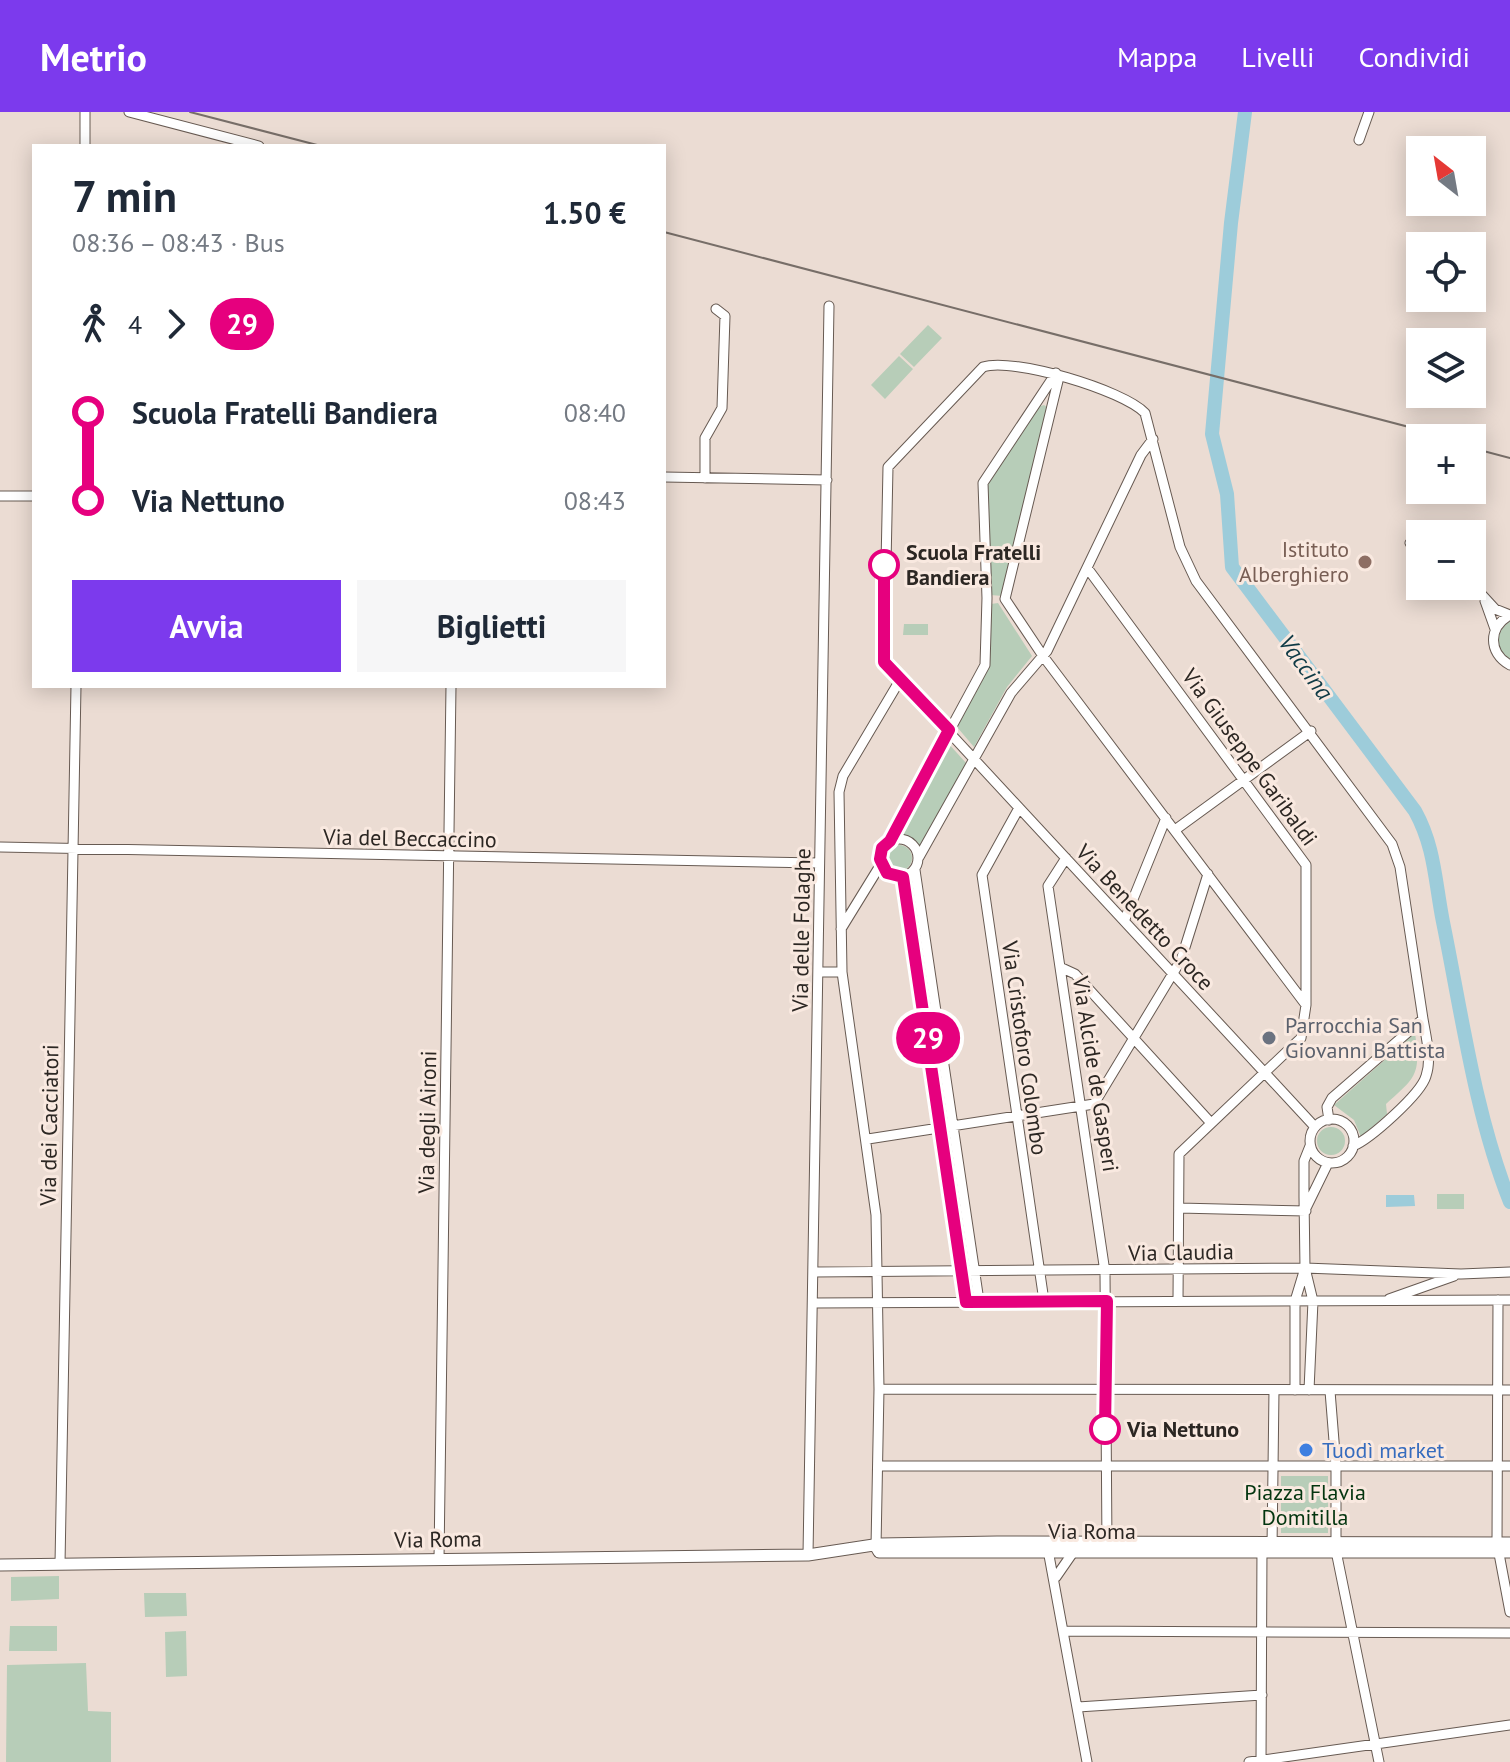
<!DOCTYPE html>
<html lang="it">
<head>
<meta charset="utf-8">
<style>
	:root { --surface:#fff; --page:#f6f6f7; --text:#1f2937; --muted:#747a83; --accent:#7c3aed }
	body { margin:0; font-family:"PT Sans",sans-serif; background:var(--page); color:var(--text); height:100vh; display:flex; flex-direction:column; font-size:30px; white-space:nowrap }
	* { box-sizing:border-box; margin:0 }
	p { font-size:26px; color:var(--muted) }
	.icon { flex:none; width:44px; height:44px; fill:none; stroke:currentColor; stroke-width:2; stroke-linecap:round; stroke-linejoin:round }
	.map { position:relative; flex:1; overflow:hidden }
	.sheet { position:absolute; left:32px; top:32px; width:634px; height:544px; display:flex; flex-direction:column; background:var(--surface); border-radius:0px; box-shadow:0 4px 20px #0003 }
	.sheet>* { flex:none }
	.badge { padding:0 16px; border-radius:26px; font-size:28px; line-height:52px }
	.needle { width:52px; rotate:329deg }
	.buttons { position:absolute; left:1406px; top:24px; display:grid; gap:16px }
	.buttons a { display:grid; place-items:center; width:80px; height:80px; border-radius:0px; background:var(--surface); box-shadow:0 4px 20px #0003; font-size:40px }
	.map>.badge { position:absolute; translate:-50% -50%; box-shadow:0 0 0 4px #fff }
	.legs { display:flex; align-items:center; gap:12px; height:88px; padding:0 40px; font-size:26px }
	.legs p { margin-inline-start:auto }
	.summary { display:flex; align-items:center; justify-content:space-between; height:136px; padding:0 40px }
	h1 { font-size:44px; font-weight:600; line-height:60px }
	.primary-button { display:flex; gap:16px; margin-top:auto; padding:16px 40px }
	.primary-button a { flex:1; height:92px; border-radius:0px; background:var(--accent); color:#fff; font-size:32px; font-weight:600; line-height:92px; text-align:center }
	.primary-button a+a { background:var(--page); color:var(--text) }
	ul { padding:0 40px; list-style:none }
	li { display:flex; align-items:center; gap:28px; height:88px; font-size:30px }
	li i { display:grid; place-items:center; width:12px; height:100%; margin:0 10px; background:currentColor }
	li i::after { content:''; width:20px; height:20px; margin:-10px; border:6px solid; border-radius:50%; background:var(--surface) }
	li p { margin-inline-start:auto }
	li:first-child i { background:linear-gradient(#0000 50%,currentColor 0) }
	li:last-child i { background:linear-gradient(currentColor 50%,#0000 0) }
	header { display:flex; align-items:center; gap:48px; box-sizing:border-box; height:112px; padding:0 40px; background:var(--accent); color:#fff }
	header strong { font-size:38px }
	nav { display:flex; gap:44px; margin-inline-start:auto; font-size:28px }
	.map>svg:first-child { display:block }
	.green { fill:#b7cdb8 }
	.water { fill:#9dccda }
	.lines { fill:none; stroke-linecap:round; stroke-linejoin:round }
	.river { stroke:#9dccda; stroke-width:14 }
	.minor-casing { stroke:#675a52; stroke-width:11 }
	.tertiary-casing { stroke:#675a52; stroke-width:13 }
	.minor { stroke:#fff; stroke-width:9 }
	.tertiary { stroke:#fff; stroke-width:11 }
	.rail { stroke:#776e68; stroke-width:2 }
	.line-1-casing { stroke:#fff; stroke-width:18 }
	.line-1 { stroke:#e6007e; stroke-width:12 }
	.education-dot { fill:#8d6e63; stroke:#f9e9e0; stroke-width:3 }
	.stop-1-dot { fill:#fff; stroke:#e6007e; stroke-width:4 }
	.worship-dot { fill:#6b7280; stroke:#f9e9e0; stroke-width:3 }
	.shop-dot { fill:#3f7fe0; stroke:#f9e9e0; stroke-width:3 }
	.labels { text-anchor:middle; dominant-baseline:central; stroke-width:6; stroke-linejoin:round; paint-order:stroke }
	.education-label { font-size:22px; fill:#785e54; stroke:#f9e9e0; text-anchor:end }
	.stop-label { font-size:22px; font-weight:bold; fill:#2c2723; stroke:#f9e9e0; text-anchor:start }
	.street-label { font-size:22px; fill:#2c2723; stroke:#f9e9e0 }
	.worship-label { font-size:22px; fill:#5b616d; stroke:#f9e9e0; text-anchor:start }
	.shop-label { font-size:22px; fill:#366cbe; stroke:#f9e9e0; text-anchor:start }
	.park-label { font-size:22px; fill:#03350f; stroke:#f9e9e0 }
	.water-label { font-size:24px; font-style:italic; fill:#0f3a45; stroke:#f9e9e0 }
</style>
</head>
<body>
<header>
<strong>Metrio</strong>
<nav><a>Mappa</a><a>Livelli</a><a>Condividi</a></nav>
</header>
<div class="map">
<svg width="1510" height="1650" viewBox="0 0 1510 1650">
	<rect width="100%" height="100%" fill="#ebdcd3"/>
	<!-- green -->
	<path class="green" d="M928,213l14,13 -28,29 -14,-13z
		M899,244l14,13 -28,30 -14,-14z
		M1044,293l4,3 -45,188 -13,-1 -4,-109 52,-79z
		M998,491l34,53 -25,31 -33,60 -17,-20 31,-59 3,-64z
		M1510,509v38c-16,-10 -15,-27 0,-38z
		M904,512h24v11h-25z
		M947,630l20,22 -47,82 -8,-8 -15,-3z
		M886 746a13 13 0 1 1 26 0a13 13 0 1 1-26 0Z
		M1415,921c6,42 1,44 -29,71l1,10 -26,23 -7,-17 -20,-15z
		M1317 1029a14 14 0 1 1 28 0a14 14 0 1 1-28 0Z
		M1437,1082h27v15h-27z
		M1281,1364h47v57h-47z
		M59,1464v23l-48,2v-24z
		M144,1481h42l1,23 -42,1z
		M10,1514h47v25h-48z
		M186,1519l1,45 -21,1 -1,-45z
		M86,1551l2,48 23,1v50h-105l1,-97z"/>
	<!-- water -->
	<path class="water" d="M1386,1083h28l1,11 -29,1z"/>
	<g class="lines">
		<!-- river -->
		<path class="river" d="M1245,0l-14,111 -19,211 15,60 5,73 183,244c20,36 20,71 28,111 19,93 32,192 67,280"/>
		<!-- minor casing -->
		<g class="minor-casing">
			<path id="minor" d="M129,0l130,34
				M1359,28l10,-28
				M85,34v-34
				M664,365l163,3
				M705,366v-40l17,-30 3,-92 -9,-7
				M0,384h34
				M1410,431l10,6
				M1088,457l218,296v140l-5,33 -122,116 -1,147
				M1472,472l23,25 15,6
				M1005,487l38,57 263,349
				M1005,487l53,-218 -2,-8
				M1485,489l10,28
				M1510,503c-22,12 -22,38 0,50
				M1019,696l-37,67 62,426
				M1175,718l136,-99
				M880 746a19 19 0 1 1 38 0a19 19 0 1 1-38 0Z
				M890,729l95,-176 2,-67 -4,-115 73,-110
				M0,735l819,16
				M919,745l92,-164 36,-42 94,-196 12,-16
				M1066,746l-18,28 57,386 2,275
				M915,758l64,431
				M903,765l63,425
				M1125,807l41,-101
				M841,817l40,-65
				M1062,856l13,6 136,149
				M818,860h24
				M1310 1029a22 22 0 1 1 44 0a22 22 0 1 1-44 0Z
				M1329,1008l-2,-13 5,-9 91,-79c3,18 9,40 3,57 -5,18 -56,63 -73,70
				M1315,1015l-431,-465 4,-195 95,-100c30,-10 140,23 162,46l35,134 16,34 196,263 8,23 23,152
				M868,1027l226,-35 87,-144 27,-86
				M1179,1096l127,3
				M1306,1096l22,-45
				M814,1160l491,-4 156,6 49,-2
				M1389,1187l65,-23
				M1498,1188l-1,243 13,69
				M813,1191l697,-3
				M879,1277l631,1
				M1295,1278v-89l10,-33
				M1309,1278l4,-89 -8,-33 -1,-71v-36l6,-15
				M1330,1279l6,75v85l43,211
				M879,1354h631
				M876,1435l3,-158 -3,-174 -34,-243 -3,-180 4,-16 57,-96
				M1272,1436l2,-158
				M1048,1438l39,212
				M808,1443l21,-1249
				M439,1447l12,-873
				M60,1452l16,-878
				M1056,1465l18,-26
				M1065,1519l445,2
				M1078,1595l184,-12
				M1249,1650l261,-37
				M1261,1650l1,-217"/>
		</g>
		<!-- tertiary casing -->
		<g class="tertiary-casing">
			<path id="tertiary" d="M876,1435l3,5h631
				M0,1453l808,-10 72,-11 117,-2 513,1"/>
		</g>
		<!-- minor -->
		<use href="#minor" class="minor"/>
		<!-- tertiary -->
		<use href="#tertiary" class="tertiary"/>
		<!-- rail -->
		<path class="rail" d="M190,0l131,34
			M664,120l787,206
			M1472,336l38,10"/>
	</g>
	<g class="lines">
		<!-- line-1 casing -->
		<g class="line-1-casing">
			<path id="line-1" d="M884,453v97l65,68 -59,111 -8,7 -2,11 7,14 16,4 63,425 141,-1 -2,128"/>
		</g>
		<!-- line-1 -->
		<use href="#line-1" class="line-1"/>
	</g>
	<!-- markers -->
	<circle class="education-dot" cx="1365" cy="450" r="8"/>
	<g class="stop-1-dot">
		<circle cx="884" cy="453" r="14"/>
		<circle cx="1105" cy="1317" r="14"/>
	</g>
	<circle class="worship-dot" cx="1269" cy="926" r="8"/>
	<circle class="shop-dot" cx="1306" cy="1338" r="8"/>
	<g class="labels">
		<!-- education labels -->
		<g class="education-label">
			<text x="1349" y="437">Istituto<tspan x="1349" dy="25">Alberghiero</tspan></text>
		</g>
		<!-- stop labels -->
		<g class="stop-label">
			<text x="906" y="440">Scuola Fratelli<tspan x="906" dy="25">Bandiera</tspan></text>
			<text x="1127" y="1317">Via Nettuno</text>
		</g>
		<!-- street labels -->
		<g class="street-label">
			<text transform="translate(1250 645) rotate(54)">Via Giuseppe Garibaldi</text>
			<text transform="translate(410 726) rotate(1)">Via del Beccaccino</text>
			<text transform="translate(1145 805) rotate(47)">Via Benedetto Croce</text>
			<text transform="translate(801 818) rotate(-89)">Via delle Folaghe</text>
			<text transform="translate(1025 936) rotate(82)">Via Cristoforo Colombo</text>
			<text transform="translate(1096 962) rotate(81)">Via Alcide de Gasperi</text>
			<text transform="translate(427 1010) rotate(-89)">Via degli Aironi</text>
			<text transform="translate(49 1013) rotate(-89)">Via dei Cacciatori</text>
			<text transform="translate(1181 1140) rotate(-1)">Via Claudia</text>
			<text x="1092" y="1419">Via Roma</text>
			<text transform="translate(438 1427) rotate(-1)">Via Roma</text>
		</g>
		<!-- worship labels -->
		<g class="worship-label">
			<text x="1285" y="913">Parrocchia San<tspan x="1285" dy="25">Giovanni Battista</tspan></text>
		</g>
		<!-- shop labels -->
		<g class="shop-label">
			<text x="1322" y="1338">Tuodì market</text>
		</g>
		<!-- park labels -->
		<g class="park-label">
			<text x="1305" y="1380">Piazza Flavia<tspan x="1305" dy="25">Domitilla</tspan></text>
		</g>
		<!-- water labels -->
		<g class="water-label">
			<text transform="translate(1306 555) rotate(54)">Vaccina</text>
		</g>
	</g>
</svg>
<div class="buttons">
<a><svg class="needle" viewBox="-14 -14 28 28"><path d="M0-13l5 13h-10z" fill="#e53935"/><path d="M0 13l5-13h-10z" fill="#747a83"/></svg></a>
<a><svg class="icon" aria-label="locate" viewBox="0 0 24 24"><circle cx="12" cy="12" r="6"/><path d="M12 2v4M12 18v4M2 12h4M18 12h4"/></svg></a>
<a><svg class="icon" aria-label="layers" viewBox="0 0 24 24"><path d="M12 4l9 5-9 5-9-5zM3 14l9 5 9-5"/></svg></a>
<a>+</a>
<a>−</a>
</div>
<b class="badge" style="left:928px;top:926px;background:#e6007e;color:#fff">29</b>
<section class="sheet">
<div class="summary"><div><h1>7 min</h1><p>08:36 – 08:43 · Bus</p></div><b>1.50 €</b></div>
<div class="legs"><svg class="icon" aria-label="walk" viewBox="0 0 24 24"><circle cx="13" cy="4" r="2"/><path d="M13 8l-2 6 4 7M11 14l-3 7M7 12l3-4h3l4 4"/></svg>4<svg class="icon" aria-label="forward" viewBox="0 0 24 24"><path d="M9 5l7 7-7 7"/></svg><b class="badge" style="background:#e6007e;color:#fff">29</b></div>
<ul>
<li><i style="color:#e6007e"></i><b>Scuola Fratelli Bandiera</b><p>08:40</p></li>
<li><i style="color:#e6007e"></i><b>Via Nettuno</b><p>08:43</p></li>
</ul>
<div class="primary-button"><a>Avvia</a><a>Biglietti</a></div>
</section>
</div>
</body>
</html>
